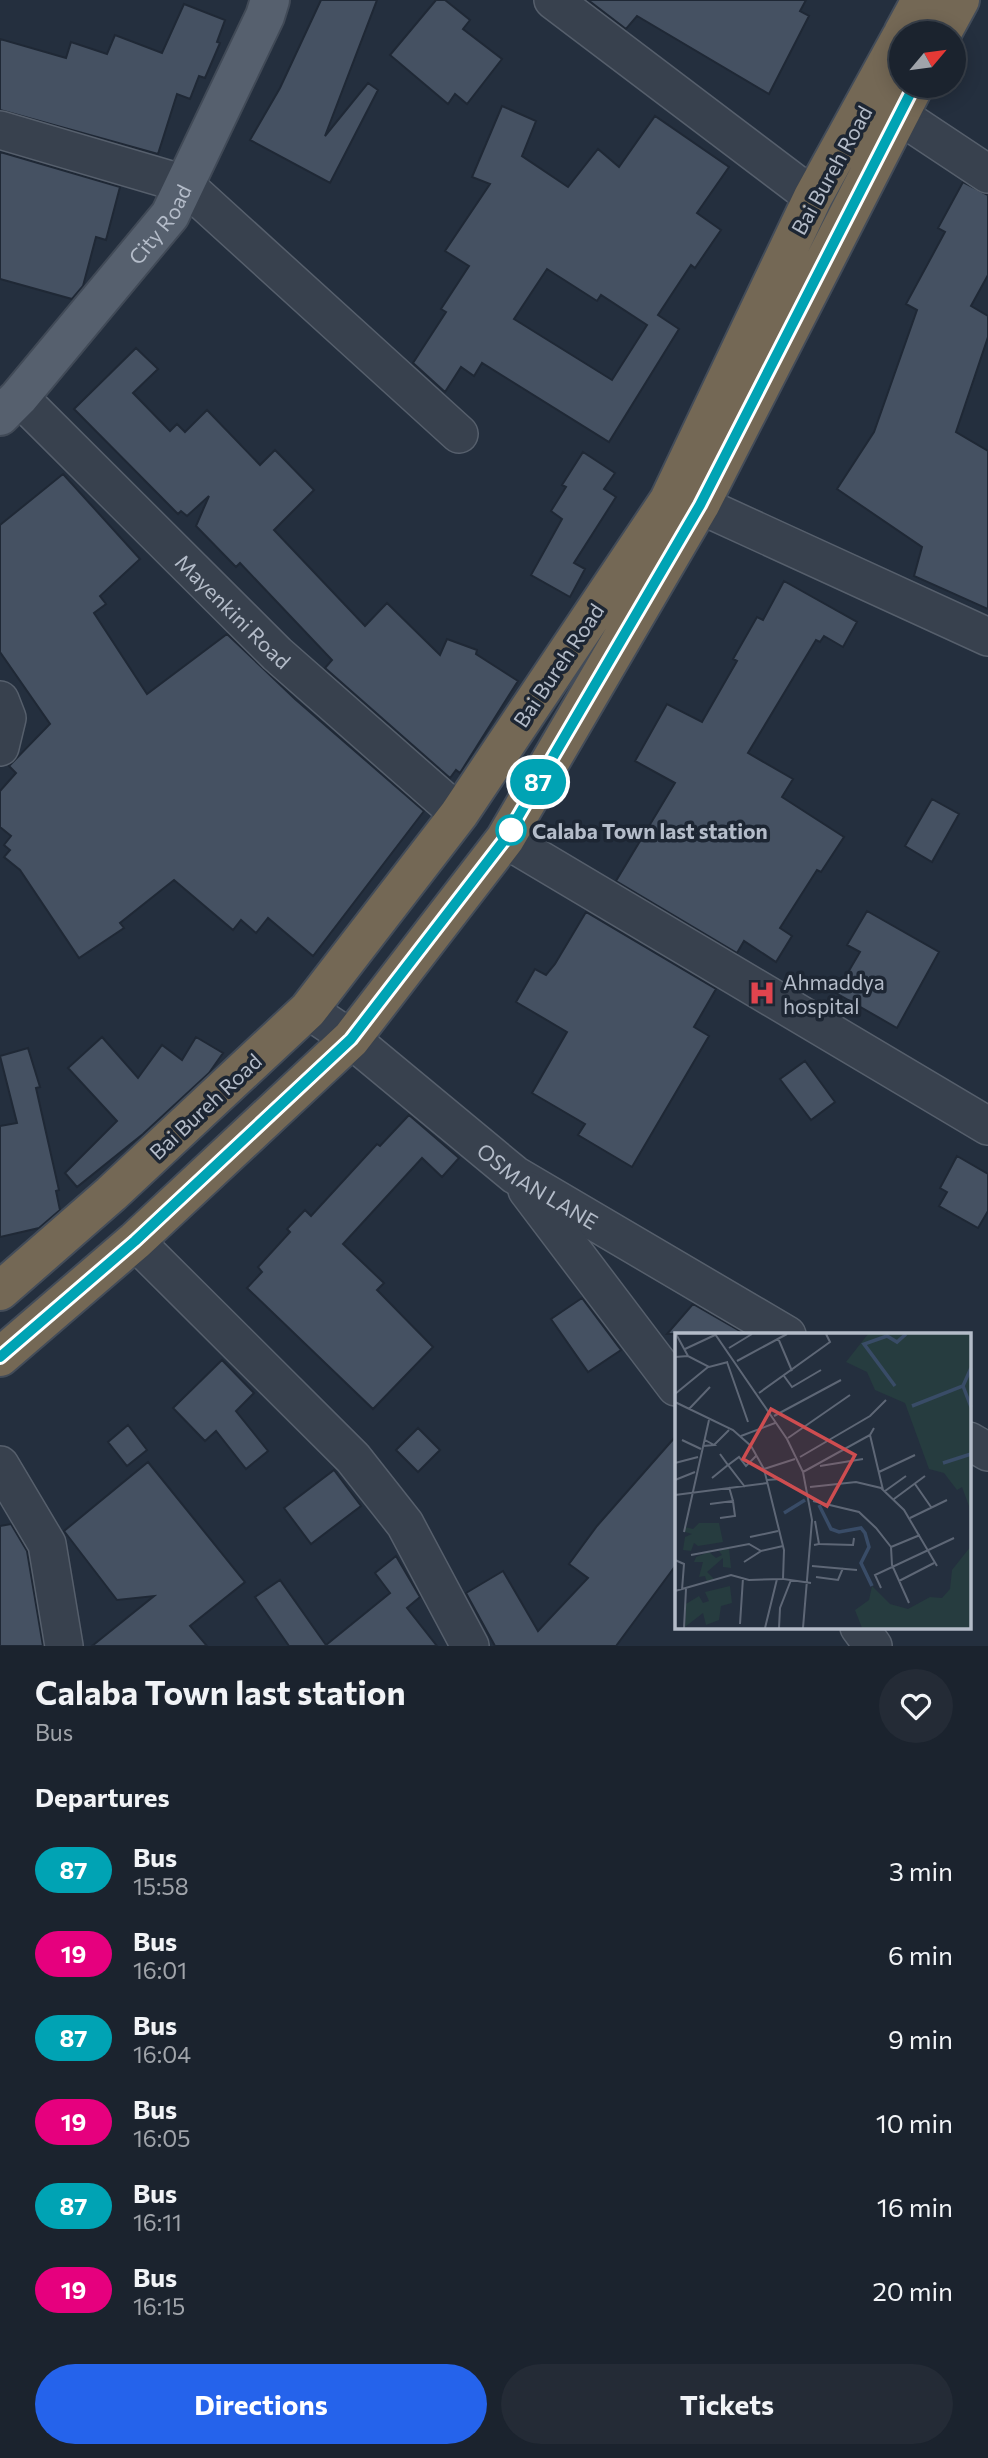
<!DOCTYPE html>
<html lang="en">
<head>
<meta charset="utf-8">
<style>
	:root { --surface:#1b232e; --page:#242b36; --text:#f1f3f6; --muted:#a0a4aa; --line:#39404a; --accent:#2563eb }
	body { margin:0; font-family:Commissioner,sans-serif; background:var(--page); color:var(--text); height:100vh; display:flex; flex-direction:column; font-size:26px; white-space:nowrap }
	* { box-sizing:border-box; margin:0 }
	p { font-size:23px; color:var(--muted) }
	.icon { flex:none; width:38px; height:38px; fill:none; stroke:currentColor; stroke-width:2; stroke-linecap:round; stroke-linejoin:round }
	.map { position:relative; height:1646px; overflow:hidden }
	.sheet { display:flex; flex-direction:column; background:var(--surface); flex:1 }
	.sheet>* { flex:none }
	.badge { padding:0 14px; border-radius:23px; font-size:24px; line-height:46px }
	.needle { width:46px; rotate:61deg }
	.tools { position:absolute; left:889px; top:21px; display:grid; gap:14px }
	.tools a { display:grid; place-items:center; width:77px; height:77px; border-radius:50%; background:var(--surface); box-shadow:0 4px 18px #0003,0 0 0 2px var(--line); font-size:35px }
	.map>.badge { position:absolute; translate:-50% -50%; box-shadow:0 0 0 4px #fff }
	h2 { padding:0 35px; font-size:26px; line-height:63px }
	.round { display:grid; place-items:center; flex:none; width:74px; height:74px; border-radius:37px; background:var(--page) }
	.summary { display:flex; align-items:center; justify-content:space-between; height:119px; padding:0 35px }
	h1 { font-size:33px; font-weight:700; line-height:52px }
	.action { display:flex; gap:14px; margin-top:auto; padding:14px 35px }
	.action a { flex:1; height:80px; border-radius:42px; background:var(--accent); color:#fff; font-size:28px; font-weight:700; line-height:80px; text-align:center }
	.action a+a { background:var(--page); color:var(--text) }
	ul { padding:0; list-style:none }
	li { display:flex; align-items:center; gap:21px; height:84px; padding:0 35px }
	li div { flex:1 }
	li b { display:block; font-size:26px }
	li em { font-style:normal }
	li .badge { min-width:77px; font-weight:700; text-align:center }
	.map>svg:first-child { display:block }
	.building { fill:#455162; stroke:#1f2835; stroke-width:2; fill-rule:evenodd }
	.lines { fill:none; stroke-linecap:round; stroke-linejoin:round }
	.minor-casing { stroke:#565f6c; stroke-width:40 }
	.major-casing { stroke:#414a57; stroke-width:42 }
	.highway-casing { stroke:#434c59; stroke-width:42 }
	.minor { stroke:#38414e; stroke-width:37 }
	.major { stroke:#56606e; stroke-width:38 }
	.highway { stroke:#746855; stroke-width:38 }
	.line-casing { stroke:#fff; stroke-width:16 }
	.line { stroke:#00a3b4; stroke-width:10 }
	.stop-dot { fill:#fff; stroke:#00a3b4; stroke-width:3.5 }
	.labels { text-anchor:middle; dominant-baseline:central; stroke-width:7; stroke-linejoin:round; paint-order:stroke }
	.street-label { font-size:21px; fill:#b4bcc9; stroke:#1d2633 }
	.stop-label { font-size:21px; font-weight:bold; fill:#b4bcc9; stroke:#1d2633; text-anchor:start }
	.poi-label { font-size:21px; fill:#b4bcc9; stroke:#1d2633; text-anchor:start }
	.inset-river { fill:none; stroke:#394c67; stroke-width:3.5 }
	.inset-road { fill:none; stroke:#5e6776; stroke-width:2 }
	.view { fill:#ce4d50; fill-opacity:0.15; stroke:#ce4d50; stroke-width:3.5 }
	.inset-edge { fill:none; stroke:#b4bcc9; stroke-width:3.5 }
</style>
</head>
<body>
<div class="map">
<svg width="988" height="1646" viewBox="0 0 988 1646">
	<rect width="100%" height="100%" fill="#242f3e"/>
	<!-- building -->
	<path class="building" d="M321,0h56l-52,136 43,-53 10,7 -48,93 -80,-43 30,-52z
		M436,0h9l25,20 -7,9 39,30 -35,45 -12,-10 -7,10 -58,-49z
		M588,0h218l-6,11 9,5 -40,78 -132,-78 -11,13z
		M184,4l41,16 -8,22 3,1 -15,35 -6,-2 -9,23 -13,-5 -19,60 -158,-44v-71l66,19 5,-16 36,12 8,-19 47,18z
		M502,106l34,15 -14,35 46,31 30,-38 21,18 36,-51 74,51 -32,46 24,17 -26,38 -4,-3 -33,50 21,14 -70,113 -127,-79 -8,13 -13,-9 -16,25 -32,-29 33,-51 -5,-3 28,-43 -24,-15 45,-67 -18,-7zM547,269l50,32 4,-6 46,30 -35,55 -98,-61z
		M0,152l120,35 -14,53 -10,-3 -13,49 -11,13 -72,-20z
		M963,182l25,13v80l-17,31 17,10v21l-32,95 32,19v158l-74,-33 8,-29 -85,-58 37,-57 43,-122 -11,-6 39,-72 -7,-4z
		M136,348l22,21 -25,24 37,38 7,-7 8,8 22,-22 53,55 15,-15 39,40 -40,40 91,96 22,-23 53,52 7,-16 30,11 -1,4 42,27 -58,92 -4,-3 -6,8 -125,-110 7,-8 -92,-97 -4,4 -40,-41 13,-30 -22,20 -6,-5 -3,3 -104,-105z
		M583,452l32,21 -11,16 12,8 -42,66 11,6 -15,28 -39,-22 31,-56 -11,-8 15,-24 -4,-2z
		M63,474l77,85 -40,37 6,8 -12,9 53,81 80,-60 68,65 129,112 -111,145 -45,-38 -12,15 -15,-13 -8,10 -59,-50 -54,43 4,5 -45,30 -59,-88 -16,-13 6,-7 -6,-5 7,-9 -11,-9v-36l16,-18 -7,-7 41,-42 -50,-72v-127z
		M784,581l73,41 -14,25 -19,-11 -4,6 -4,-2 -68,113 45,26 -11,18 62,40 -23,35 -4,-2 -37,58 12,8 -16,26 -32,-21 -7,12 -121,-72 59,-98 -40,-22 32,-57 35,18 35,-61 -4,-2 24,-42 6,3z
		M932,799l27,15 -27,48 -27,-16z
		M867,911l72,41 -42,76 -61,-35 24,-41 -13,-7z
		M586,912l130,77 -22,38 15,9 -77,131 -54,-32 7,-11 -53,-31 35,-61 -51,-30 19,-33 11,6 9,-11z
		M102,1037l36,41 24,-33 20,15 14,-23 27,16 -14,20 -66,61 -66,53 -12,-14 52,-52 -49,-53z
		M28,1048l12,39 -4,1 23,102 -3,1 4,19 -21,18 -39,9v-111l17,-3 -17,-67z
		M805,1061l30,41 -24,18 -31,-41z
		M409,1115l50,43 -17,19 -20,-19 -79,86 41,39 -7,7 56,57 -60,62 -126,-121 15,-16 -4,-5 32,-35 -3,-3 18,-19 6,6 66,-72 3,2z
		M957,1156l31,18v37l-10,17 -39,-22 8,-14 -7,-4z
		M582,1298l39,52 -33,22 -37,-53z
		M693,1304l52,30h-78z
		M222,1360l32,33 -18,18 32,40 -22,18 -30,-38 -11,10 -32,-33z
		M128,1425l19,25 -20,16 -19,-24z
		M418,1428l22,22 -22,22 -22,-22z
		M676,1436v129l-60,81h-121l-29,-53 37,-22 35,60 50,-53 -19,-14 28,-38z
		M148,1462l97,120 -55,44 17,20h-115l62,-50 -37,4 -53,-69z
		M334,1470l27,36 -50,38 -27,-36z
		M11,1524l16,27 16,95h-43v-120z
		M396,1556l24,41 -13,11 30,38h-148l-34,-49 25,-17 46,65 64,-52 -15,-20z"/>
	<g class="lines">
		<!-- minor casing -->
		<g class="minor-casing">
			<g id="minor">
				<path d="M553,0l260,197"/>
				<path d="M899,115l89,59"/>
				<path d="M0,130l184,54 275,250"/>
				<path id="s1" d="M19,397l258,257 182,160"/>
				<path d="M700,505l288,132"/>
				<path d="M0,700l7,18 -7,29"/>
				<path d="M505,839l483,287"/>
				<path id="s2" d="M308,1010l43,29 164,136 272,160"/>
				<path d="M527,1190l149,197"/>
				<path d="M135,1241l218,217 52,66 65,122"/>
				<path d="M969,1441l19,11"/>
				<path d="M0,1465l47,79 17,102"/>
				<path d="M859,1627l14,19"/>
			</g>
		</g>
		<!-- major casing -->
		<g class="major-casing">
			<g id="major">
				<path id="s3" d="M0,416l19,-19 151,-182 95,-199 5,-16"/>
			</g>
		</g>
		<!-- highway casing -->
		<g class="highway-casing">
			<path id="highway" d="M903,33l18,-33
				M942,33l18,-33
				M0,1291l111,-97 197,-184 151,-196 210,-314 144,-303 88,-160
				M0,1357l135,-116 216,-202 154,-200 195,-334 214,-419"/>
		</g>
		<!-- minor -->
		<use href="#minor" class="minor"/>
		<!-- major -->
		<use href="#major" class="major"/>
		<!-- highway -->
		<use href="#highway" class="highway"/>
	</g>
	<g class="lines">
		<!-- line casing -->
		<g class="line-casing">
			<path id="line" d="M0,1357l135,-116 216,-202 154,-200 195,-334 214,-419"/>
		</g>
		<!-- line -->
		<use href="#line" class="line"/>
	</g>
	<!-- icons -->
	<defs>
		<g id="hospital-bare" transform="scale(2.1)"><path d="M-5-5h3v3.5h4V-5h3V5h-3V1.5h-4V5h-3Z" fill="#e0444e" stroke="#1d2633" stroke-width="2.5" paint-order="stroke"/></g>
	</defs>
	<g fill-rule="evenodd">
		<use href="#hospital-bare" x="762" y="993"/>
	</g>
	<!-- markers -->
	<circle class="stop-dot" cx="511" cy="830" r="14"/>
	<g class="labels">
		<!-- street labels -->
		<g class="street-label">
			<text transform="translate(831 170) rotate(-61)">Bai Bureh Road</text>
			<text stroke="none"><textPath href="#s3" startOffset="250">City Road</textPath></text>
			<text stroke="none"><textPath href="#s1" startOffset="303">Mayenkini Road</textPath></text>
			<text transform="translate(558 665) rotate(-56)">Bai Bureh Road</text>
			<text transform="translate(205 1106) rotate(-43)">Bai Bureh Road</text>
			<text stroke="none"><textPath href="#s2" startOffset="290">OSMAN LANE</textPath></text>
		</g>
		<!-- stop labels -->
		<g class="stop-label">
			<text x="532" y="830">Calaba Town last station</text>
		</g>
		<!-- poi labels -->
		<g class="poi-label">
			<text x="783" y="981">Ahmaddya<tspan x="783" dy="24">hospital</tspan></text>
		</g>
	</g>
	<!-- overview -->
	<g transform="translate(675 1333)">
		<rect width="296" height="296" fill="#242f3e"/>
		<path d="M193,1h103v209l-2,-37 -7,-19 -5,3 -13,-17 -15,-4 -24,-66 -30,-13 -8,-18 -21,-10zM24,190h20l4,19 -25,4 -4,-3 -3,8 -8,-1 2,-13 7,-3 -7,-2v-5l8,2zM296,213v82h-109l-7,-18 14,-10 3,-14 18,18 18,5 22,-12 12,1 8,-9 2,-19zM54,215l2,20 -8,-1v-9l-16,14 8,8 -8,2 -2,-6 -6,1 4,-15h-9l2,-5 13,-5 7,6 6,-3 -3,-4zM55,253l2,17 -11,3 -2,14 -13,5 -3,-12 -18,14 1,-23 13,-8 4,7 6,-2 -4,-9z" fill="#263c3f"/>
		<path class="inset-river" d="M220,53l-31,-42 23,-8 10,6 9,-8M288,53l8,21M237,73l51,-20 8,-18M268,130l28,-9M144,172l12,24 8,3 22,-4 4,5 4,14 -8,16 11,23M109,180l21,-13"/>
		<path class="inset-road" d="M1,1l12,22M40,1l72,105 16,33 9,48 -9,108M103,5l14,33M54,15l23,-14M10,16l30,-14M0,24l13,-1 21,11 19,-5M62,28l50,-27M52,29l21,60M109,43l8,11 29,-17M84,60l71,-51 -4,-8M0,61l33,-27M0,69l58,28 18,16 13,23 20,81 -1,29 28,4M14,76l21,-22M99,83l67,-36M195,102l13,55M66,103l34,-13M113,105l62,-43M7,107l19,9M39,112l15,-15M28,113l11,-1 -9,-5M45,121l8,11 11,-8 7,9 11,-11M125,124l70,-41 16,-16M0,130l23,-6M145,133l43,-7M89,136l31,-10M128,139l67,-37 4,-7M204,139l36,-17M37,145l16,-13 17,22M0,147l20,-8M92,147l13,-1 12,7M240,151l16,23M135,154l46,-5 25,6 23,22 33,56M210,158l21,-15M0,162l92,-12M219,166l31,-23M138,168l46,11 17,16 15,19 1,18 17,38M35,171l23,-3 -4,-14M45,185l15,-2 -2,-15M235,185l37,-18M9,199l25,-112M75,204l28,-6M144,211l34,1 1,-7M139,212l5,-1 -4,-23M216,214l29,-12M86,218l22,-5M16,222l58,-11 12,7 -17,11M0,227l9,4 -2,26M137,233l45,4M141,244l22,3 5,-12M224,248l35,-18M206,255l-6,-13 79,-37M0,258l56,-16 18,5 34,-1M65,291l3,-46M9,295l2,-39M90,295l12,-49M104,295l1,-20 11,-28"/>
		<path class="view" d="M96,76l84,46 -28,51 -84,-47z"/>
		<rect width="296" height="296" class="inset-edge"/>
	</g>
</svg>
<div class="tools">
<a><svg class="needle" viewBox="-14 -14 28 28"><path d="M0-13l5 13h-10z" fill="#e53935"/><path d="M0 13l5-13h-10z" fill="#a0a4aa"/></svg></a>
</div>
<b class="badge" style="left:538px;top:782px;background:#00a3b4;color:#fff">87</b>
</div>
<section class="sheet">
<div class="summary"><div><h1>Calaba Town last station</h1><p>Bus</p></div><a class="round"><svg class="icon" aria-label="heart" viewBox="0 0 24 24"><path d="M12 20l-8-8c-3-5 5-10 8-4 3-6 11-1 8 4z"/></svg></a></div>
<h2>Departures</h2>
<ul>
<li><span class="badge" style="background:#00a3b4;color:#fff">87</span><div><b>Bus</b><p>15:58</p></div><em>3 min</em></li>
<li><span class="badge" style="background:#e6007e;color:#fff">19</span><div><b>Bus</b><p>16:01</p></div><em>6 min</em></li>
<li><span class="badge" style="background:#00a3b4;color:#fff">87</span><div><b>Bus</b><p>16:04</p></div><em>9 min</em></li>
<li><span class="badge" style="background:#e6007e;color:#fff">19</span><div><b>Bus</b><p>16:05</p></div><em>10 min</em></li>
<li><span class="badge" style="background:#00a3b4;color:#fff">87</span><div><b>Bus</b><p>16:11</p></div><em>16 min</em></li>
<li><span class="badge" style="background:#e6007e;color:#fff">19</span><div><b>Bus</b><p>16:15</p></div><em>20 min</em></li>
</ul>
<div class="action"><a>Directions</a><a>Tickets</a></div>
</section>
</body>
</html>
